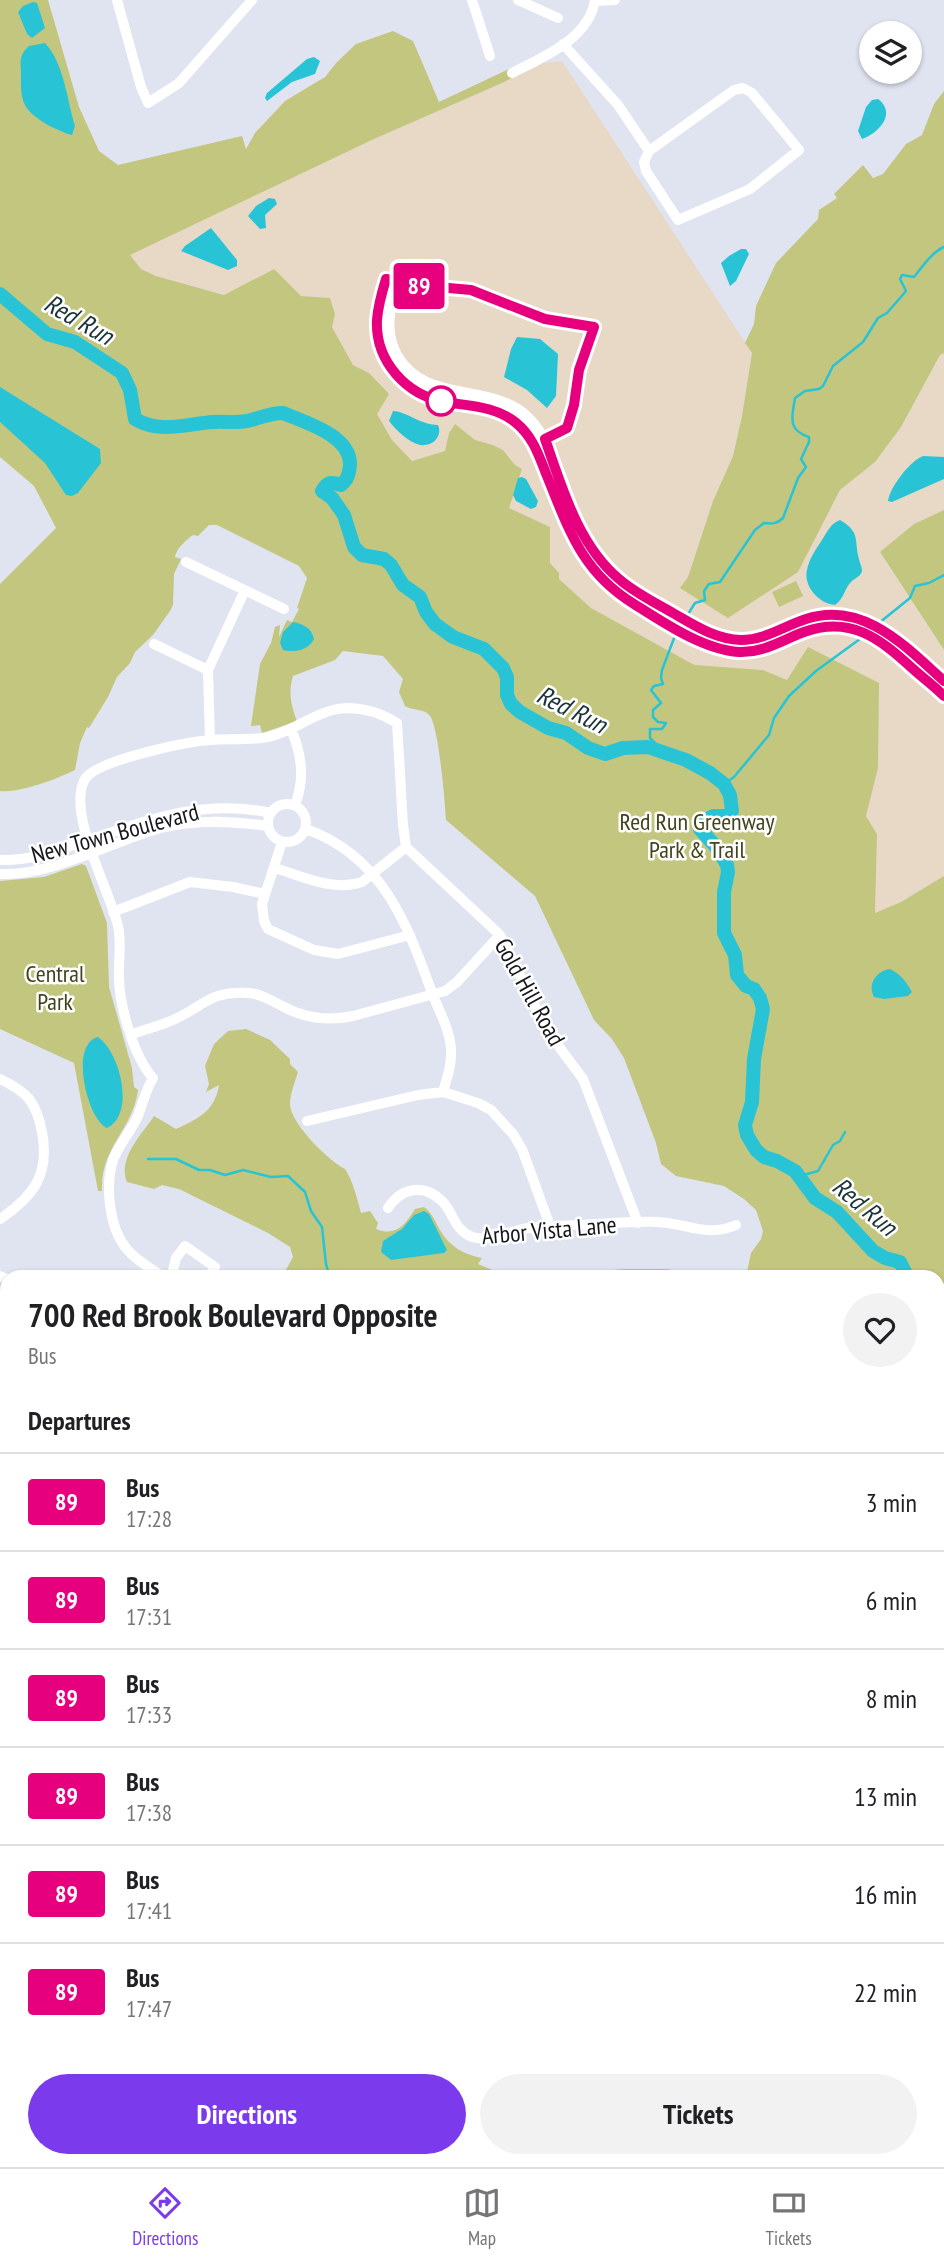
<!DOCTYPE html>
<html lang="en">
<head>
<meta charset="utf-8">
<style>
	:root { --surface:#fff; --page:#f2f2f2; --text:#202124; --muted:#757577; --line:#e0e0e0; --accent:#7c3aed }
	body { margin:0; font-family:"PT Sans Narrow",sans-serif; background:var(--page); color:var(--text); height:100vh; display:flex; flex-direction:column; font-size:26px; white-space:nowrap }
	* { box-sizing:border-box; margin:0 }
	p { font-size:23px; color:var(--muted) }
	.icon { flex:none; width:38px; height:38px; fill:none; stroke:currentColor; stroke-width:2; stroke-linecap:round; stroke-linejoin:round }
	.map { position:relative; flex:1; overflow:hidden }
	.side { position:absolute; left:0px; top:1270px; width:945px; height:898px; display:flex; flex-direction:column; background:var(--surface); border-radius:21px 21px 0 0; box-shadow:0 2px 5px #0004 }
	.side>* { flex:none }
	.badge { padding:0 14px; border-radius:5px; font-size:24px; line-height:46px }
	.controls { position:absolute; left:859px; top:21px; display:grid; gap:14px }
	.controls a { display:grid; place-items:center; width:63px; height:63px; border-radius:50%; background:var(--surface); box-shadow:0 2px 5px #0004; font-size:35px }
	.map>.badge { position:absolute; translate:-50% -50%; box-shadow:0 0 0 4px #fff }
	h2 { padding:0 28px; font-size:26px; line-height:63px }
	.round { display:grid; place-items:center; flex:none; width:74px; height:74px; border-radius:37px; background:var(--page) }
	.headline { display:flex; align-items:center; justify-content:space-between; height:119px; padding:0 28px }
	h1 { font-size:33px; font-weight:800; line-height:52px }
	.button { display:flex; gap:14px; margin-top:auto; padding:14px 28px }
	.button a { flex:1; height:80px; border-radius:42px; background:var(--accent); color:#fff; font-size:28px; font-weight:800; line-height:80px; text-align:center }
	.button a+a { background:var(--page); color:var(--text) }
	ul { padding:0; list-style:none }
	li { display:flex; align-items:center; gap:21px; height:98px; padding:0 28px; border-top:2px solid var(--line) }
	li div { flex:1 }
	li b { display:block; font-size:26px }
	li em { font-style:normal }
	li .badge { min-width:77px; font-weight:700; text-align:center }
	.dock { display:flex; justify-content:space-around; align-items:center; height:98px; border-top:2px solid var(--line); background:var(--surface); font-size:19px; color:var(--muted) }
	.dock a { display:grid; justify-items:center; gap:4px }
	.dock .on { color:var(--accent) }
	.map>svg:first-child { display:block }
	.commercial { fill:#e8d8c6 }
	.green { fill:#c3c67e }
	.water { fill:#28c4d6 }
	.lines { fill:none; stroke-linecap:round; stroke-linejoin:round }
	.stream { stroke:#28c4d6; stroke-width:2.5 }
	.river { stroke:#28c4d6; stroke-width:14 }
	.minor { stroke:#fff; stroke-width:10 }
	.secondary { stroke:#fff; stroke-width:12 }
	.primary { stroke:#fff; stroke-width:14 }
	.motorway { stroke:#fff; stroke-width:18 }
	.line-casing { stroke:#fff; stroke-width:16 }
	.line { stroke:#e6007e; stroke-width:10 }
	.stop-dot { fill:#fff; stroke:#e6007e; stroke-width:3.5 }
	.labels { text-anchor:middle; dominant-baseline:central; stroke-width:5; stroke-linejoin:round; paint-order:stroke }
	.park-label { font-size:24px; fill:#42431a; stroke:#fff }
	.street-label { font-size:24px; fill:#15161a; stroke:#fff }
	.water-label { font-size:26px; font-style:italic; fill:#1c3438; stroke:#fff }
</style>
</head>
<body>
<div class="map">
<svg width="944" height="2167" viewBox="0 0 944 2167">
	<rect width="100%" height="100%" fill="#e0e4f0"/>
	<!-- commercial -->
	<path class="commercial" d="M562,61l190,292 -10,63 -9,40 -20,45 -25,76 -7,12 117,-17 42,-82 35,-28 26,-35 39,-72 4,-2v157l-30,14 -34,29 64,97v226l-43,26 -26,12 2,-80 -11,-18 12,-48 -91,-88 -24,-10 -68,-5 -104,-57 -32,-29v-6l-9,-10v-36l-42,-19 14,-39 -7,-4 -12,-15 -10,-5 -18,-5 -20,-16 -6,9 -3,18 -35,10 -19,-21 -15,-26 -8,-41 -16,-8 -21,-38 3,-13 -5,-16 -29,-2 -28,-27 -48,26 -69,-19 -15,-7 -12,-15 245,-115 128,-56 38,-20z
		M944,1753v396h-6v-394z
		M681,2161h152l13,6h-168z"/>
	<!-- green -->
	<path class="green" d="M0,0h48l31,107 20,44 19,14 124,-29 4,13 9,-16 30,-32 40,-24 12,-15 19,-18 37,-13 20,10 26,61 72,-34 5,8 -14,7 -128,56 -244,116 11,14 15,7 68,19 50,-26 27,27 29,2 5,16 -3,13 21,38 16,8 20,21 -12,20 15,26 20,21 33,-10 4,-18 6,-9 20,16 18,5 10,5 12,15 7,4 -13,39 41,19v36l9,10v6l32,29 98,54 6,3 68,5 24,10 21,-33 71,36 -1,85 -12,48 11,18 -2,79 26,-11 43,-26v616l-6,-4v-210l-192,-1 5,-24 10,-14 2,-8 -7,-21 -12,-11 -20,-13 -48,-10 -15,-12 -5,-21 -32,-85 -12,-19 -18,-19 -59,-124 -89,-76c-1,-17 -7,-92 -16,-104 -6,-8 -17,-5 -25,-10l-6,-14 4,-13 -20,-23 -40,-5 -8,9 -42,16c-5,17 -2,29 4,45l-35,12 -2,-8 -9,1 9,-62 11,-21 4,-16 5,-2 -1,12 8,-17 5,2 7,-13 -2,-1 10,-30 -8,-12 -82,-41h-8l-11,11 -5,-1c-7,5 -17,14 -18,22l6,2 -7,15 -1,31 -3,6 -17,24 -18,17 -5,11 -13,14 -9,20 -19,31 -2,-1 -7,16 -5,27c-18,9 -55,23 -75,21v-207l56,-56 -22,-42 -34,-29z
		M944,91v262l-4,2 -39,72 -26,35 -35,28 -42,82 -70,46 -48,-30 8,-11 25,-76 20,-45 9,-40 10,-63 -7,-10 9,-19 2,-18 20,-43 42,-44 1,-9 18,-12 -3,-4 29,-29 10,13 10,-4 23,-30 16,-9 12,-31z
		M944,510v140l-64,-98 34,-28z
		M796,581l7,15 -24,11 -7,-15z
		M82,864l4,2 21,57 2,64 23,81 2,19 4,3c-5,40 -38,57 -36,101h-4l-24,-128 -74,-34v-148l44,-4z
		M246,1029l24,11 20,19v5l8,8c-3,10 -8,22 -8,32 0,19 39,57 55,65 8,12 12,29 16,44l9,-2 8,12 -2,6c20,8 29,-4 39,-20l9,-2c8,6 11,14 16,23 9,16 24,25 42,28l-4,6 31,13h-227l11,-20 -3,-10 -22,-14 -89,-44 -17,-4 -8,4 -27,-7c-10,-23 15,-48 27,-66l22,13c22,-10 39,-18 43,-44l-13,7 3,-8 -4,-18 9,-22 14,-13z
		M625,1269h42l42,8h-198l53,-7 21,2z
		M0,1544l7,4v125l-7,-2z
		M1,1938l6,22v201h18v6h-25z
		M52,2161h226l7,6h-232z"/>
	<!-- water -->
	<path class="water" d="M33,2l4,1 8,25 -13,10 -5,-4 -9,-22 5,-6z
		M45,43c19,20 22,57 30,83l-3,9c-14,-4 -40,-16 -47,-30 -5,-9 -4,-23 -4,-33 -1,-12 -1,-18 8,-26z
		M314,57l6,4 -5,13 -23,8 -25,19 -2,-3 2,-5 40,-34z
		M878,99c19,14 1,34 -16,40l-4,-8 8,-24 6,-7z
		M269,198l6,1 2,5 -12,11 1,13 -6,1 -12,-13 8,-10z
		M211,228l26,32v6l-9,4 -47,-19 4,-5z
		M741,249h5l3,5 -13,27 -6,5 -9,-23 8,-7z
		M517,337l23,2 18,15 -2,42 -9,12 -20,-18 -23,-13 7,-28z
		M0,387l100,62 1,14 -23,30 -6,3 -6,-1 -21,-32 -45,-41z
		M393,411c15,1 25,13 45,14 5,11 -5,22 -18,20 -12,-3 -24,-15 -31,-24z
		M923,456l21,1v22l-52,23 -4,-1c2,-14 22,-40 35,-45z
		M522,477l4,2 12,22 -2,6 -5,2 -15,-8 -3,-6 5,-17z
		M840,520c21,12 14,21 19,39 0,1 3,9 3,11 0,6 -7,8 -11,12 -7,7 -7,17 -16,23 -16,-1 -32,-19 -28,-35 2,-11 9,-21 15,-30 5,-8 9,-17 18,-20z
		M293,622c10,2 19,6 21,17 -5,11 -20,14 -31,11l-3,-7 3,-11z
		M890,969c10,5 16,12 22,23l-4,4 -24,3 -10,-2c-7,-13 2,-26 16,-28z
		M98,1037c22,15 38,77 9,91 -20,-9 -38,-84 -9,-91z
		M424,1211l5,3 18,36 -3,3 -53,7 -10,-8 2,-11 19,-12 12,-14z"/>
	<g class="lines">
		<!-- stream -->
		<path class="stream" d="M685,619l10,-16 10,-3 -1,-9 5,-7 11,-2 35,-52 9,-7c8,1 13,1 19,-5l15,-40 8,-11 -5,-8 8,-17v-5c-22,-7 -17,-20 -14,-39l10,-7 14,-2 4,-3 10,-20 30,-24 15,-24 9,-5 19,-22 -6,-12 2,-4 12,2c8,-10 17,-24 30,-30
			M879,623l31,-25 5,-12 14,-3 15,-8
			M654,749l1,-6 -5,-5v-9h12l4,-6 -8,-1 -5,-5v-7l8,-7 -10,-13 3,-4 9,-2 -2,-6 1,-8 14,-37
			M724,784l10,-7 35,-42 5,-17 15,-22 27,-25 48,-35
			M148,1159h28l23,11h11l15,5 18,-5 28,7 17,-1 17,16 6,19 11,16 4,37 4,14
			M800,1176l18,-5 15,-26 7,-4 5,-9
			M0,1615l7,1"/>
		<!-- river -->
		<path class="river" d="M0,294l47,40 28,8 47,31 8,17 5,29c25,15 51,5 78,3 13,-1 26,2 38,-2 12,-3 20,-7 32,-7 21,9 68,22 67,52 -1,9 -2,14 -9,20 -10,-3 -13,-4 -19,6l10,7 12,17 10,32 8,8 22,4 7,6 12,20 17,12 6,15 9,12 18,13 31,12 19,19 4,9v18l4,9 9,8 28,16 18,5 22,15 17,6 18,-6 25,-1 38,13 24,13 14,11 6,11 2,16 -4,5h-15l-13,8v5l17,19 10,17 1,7 -4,20v41l11,22 2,20 9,11 8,3 6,9 3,11 -9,50 -2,43 -7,23 2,10 9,15 8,7 13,4 18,10 20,27 22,14 36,39 12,7 15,4 8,16
			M124,2167l1,-6"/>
		<!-- minor -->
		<path class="minor" d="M117,0l24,87 7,16 31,-20 73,-83
			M472,0l18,56
			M518,0l40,18
			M595,1l20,-1
			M563,44l55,61 31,46 -5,11 2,9 32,49 72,-31 49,-39 -47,-57 -9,-5 -9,2 -85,61
			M512,73c31,-16 77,-34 83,-73
			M186,562l98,47
			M154,644l54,26
			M944,681c-27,-24 -54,-56 -91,-63 -46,-10 -62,16 -102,21 -12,2 -25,0 -37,-4 -24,-9 -76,-40 -96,-56 -15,-14 -26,-29 -36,-46 -13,-34 -29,-92 -54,-116 -38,-36 -103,-12 -131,-62 -13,-24 -7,-48 1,-72l-12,-4c-4,13 -8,27 -9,41 -2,41 29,75 68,82 25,4 50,4 70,20 18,14 24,34 32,54 22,54 35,96 87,128 30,19 70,46 105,48 25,1 43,-12 65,-20 57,-21 103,28 140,64
			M291,729c11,26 14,50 4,76
			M210,740l-2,-70 37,-80
			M268 823a19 19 0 1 1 38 0a19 19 0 1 1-38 0Z
			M306,829c76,27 101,94 126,164 7,18 18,37 19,56 1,15 -4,29 -8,43
			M282,842l-20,62 2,17 4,8 46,21 24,4 72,-19
			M0,860c29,1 56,-9 83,-18 66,-22 118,-44 188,-29
			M275,868c27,8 58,24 87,14l44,-35 94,88 48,97 35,47 55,144
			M0,874c53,2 110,-32 161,-46 35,-9 71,-7 107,-2
			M113,912l77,-30 43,5 32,7
			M132,1034c14,-5 28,-8 41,-14 31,-14 38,-30 76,-27 13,1 23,8 35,14 22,12 44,14 69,9l92,-25 12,-9 43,-47
			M0,1079c27,13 36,22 42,53 8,42 -8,64 -42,87
			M307,1121l111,-26 25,-3 35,11 13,7 22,24 9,15 28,77
			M388,1208c13,-20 35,-25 54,-7 12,12 12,29 30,36 19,6 38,-7 57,-9 16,-2 32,-2 48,-3 27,-1 54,-4 80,-3 30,1 49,16 79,3
			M0,1276l7,3
			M165,1278c-13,-9 -29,-17 -39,-30 -17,-21 -21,-62 -13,-88 6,-15 17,-28 24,-42 6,-14 8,-27 16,-40 -19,-21 -33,-70 -34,-99 -1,-17 3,-35 -1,-53 -8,-35 -52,-114 -33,-147 12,-19 101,-37 125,-39 19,-2 38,1 58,-3 28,-6 49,-28 79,-29 18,0 34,5 50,15l6,102 3,22
			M171,1278l5,-20 9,-12 30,21 -7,11
			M0,1380l7,-5
			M0,1481l7,-1
			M0,1690l7,1
			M0,1798l7,-2"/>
		<!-- secondary -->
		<path class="secondary" d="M938,1553l6,-3
			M0,1880l7,16
			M0,1915l7,20
			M32,2161l1,6
			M46,2161l1,6"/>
		<!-- primary -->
		<path class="primary" d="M938,1653l6,-3
			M938,1671l6,-4
			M660,2161l2,1
			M693,2161l5,6
			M593,2167l2,-6
			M622,2167l3,-6"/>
		<!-- motorway -->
		<path class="motorway" d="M938,1614l6,-5
			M938,1635l6,-5
			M938,1719l6,-2
			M938,2157h6
			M870,2161l18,6"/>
	</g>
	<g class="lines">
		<!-- line casing -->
		<g class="line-casing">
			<path id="line" d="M944,681c-38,-34 -81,-81 -138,-62 -22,7 -41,21 -65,21 -26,-1 -47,-15 -68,-27 -19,-11 -38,-20 -54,-34 -41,-34 -57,-92 -74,-140l22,-11 7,-23 5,-35 15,-43 -49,-8 -74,-29 -56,-5 -29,-6c-4,13 -8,27 -9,41 -2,41 29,75 68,82 24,4 50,4 70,20 18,14 24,34 32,54 22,54 35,96 87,128 30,19 70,46 105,48 25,1 43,-12 65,-20 47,-17 76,7 108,36 11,10 22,18 32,28"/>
		</g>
		<!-- line -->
		<use href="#line" class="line"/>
	</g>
	<!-- markers -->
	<circle class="stop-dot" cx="441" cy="401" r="14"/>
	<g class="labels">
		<!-- park labels -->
		<g class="park-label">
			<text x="697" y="821">Red Run Greenway<tspan x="697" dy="28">Park &amp; Trail</tspan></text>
			<text x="55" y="973">Central<tspan x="55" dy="28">Park</tspan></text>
		</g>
		<!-- street labels -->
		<g class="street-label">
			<text transform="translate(115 833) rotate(-15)">New Town Boulevard</text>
			<text transform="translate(530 992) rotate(61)">Gold Hill Road</text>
			<text transform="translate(549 1230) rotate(-5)">Arbor Vista Lane</text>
		</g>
		<!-- water labels -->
		<g class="water-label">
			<text transform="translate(79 319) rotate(30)">Red Run</text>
			<text transform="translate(572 709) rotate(27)">Red Run</text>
			<text transform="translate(865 1206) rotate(40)">Red Run</text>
		</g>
	</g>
</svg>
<div class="controls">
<a><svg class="icon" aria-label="layers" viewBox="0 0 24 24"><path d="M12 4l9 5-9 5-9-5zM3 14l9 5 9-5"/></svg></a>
</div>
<b class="badge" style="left:419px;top:286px;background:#e6007e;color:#fff">89</b>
<section class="side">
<div class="headline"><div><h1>700 Red Brook Boulevard Opposite</h1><p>Bus</p></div><a class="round"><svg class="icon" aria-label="heart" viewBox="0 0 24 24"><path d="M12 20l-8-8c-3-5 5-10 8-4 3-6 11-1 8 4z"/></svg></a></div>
<h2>Departures</h2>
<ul>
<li><span class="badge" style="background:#e6007e;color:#fff">89</span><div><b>Bus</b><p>17:28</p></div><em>3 min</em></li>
<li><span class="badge" style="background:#e6007e;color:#fff">89</span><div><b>Bus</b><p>17:31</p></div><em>6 min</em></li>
<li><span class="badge" style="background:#e6007e;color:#fff">89</span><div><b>Bus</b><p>17:33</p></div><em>8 min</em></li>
<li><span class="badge" style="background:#e6007e;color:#fff">89</span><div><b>Bus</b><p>17:38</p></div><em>13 min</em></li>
<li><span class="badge" style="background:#e6007e;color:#fff">89</span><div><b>Bus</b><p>17:41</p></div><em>16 min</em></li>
<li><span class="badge" style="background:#e6007e;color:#fff">89</span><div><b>Bus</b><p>17:47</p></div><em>22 min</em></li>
</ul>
<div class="button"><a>Directions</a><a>Tickets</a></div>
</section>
</div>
<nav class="dock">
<a class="on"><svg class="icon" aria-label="directions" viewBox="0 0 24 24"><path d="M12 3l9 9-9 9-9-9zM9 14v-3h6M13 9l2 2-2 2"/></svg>Directions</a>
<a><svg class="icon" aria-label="map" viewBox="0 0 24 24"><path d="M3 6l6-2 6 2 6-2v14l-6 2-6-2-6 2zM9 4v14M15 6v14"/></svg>Map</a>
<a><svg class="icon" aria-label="tickets" viewBox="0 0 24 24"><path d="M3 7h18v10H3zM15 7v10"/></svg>Tickets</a>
</nav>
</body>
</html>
